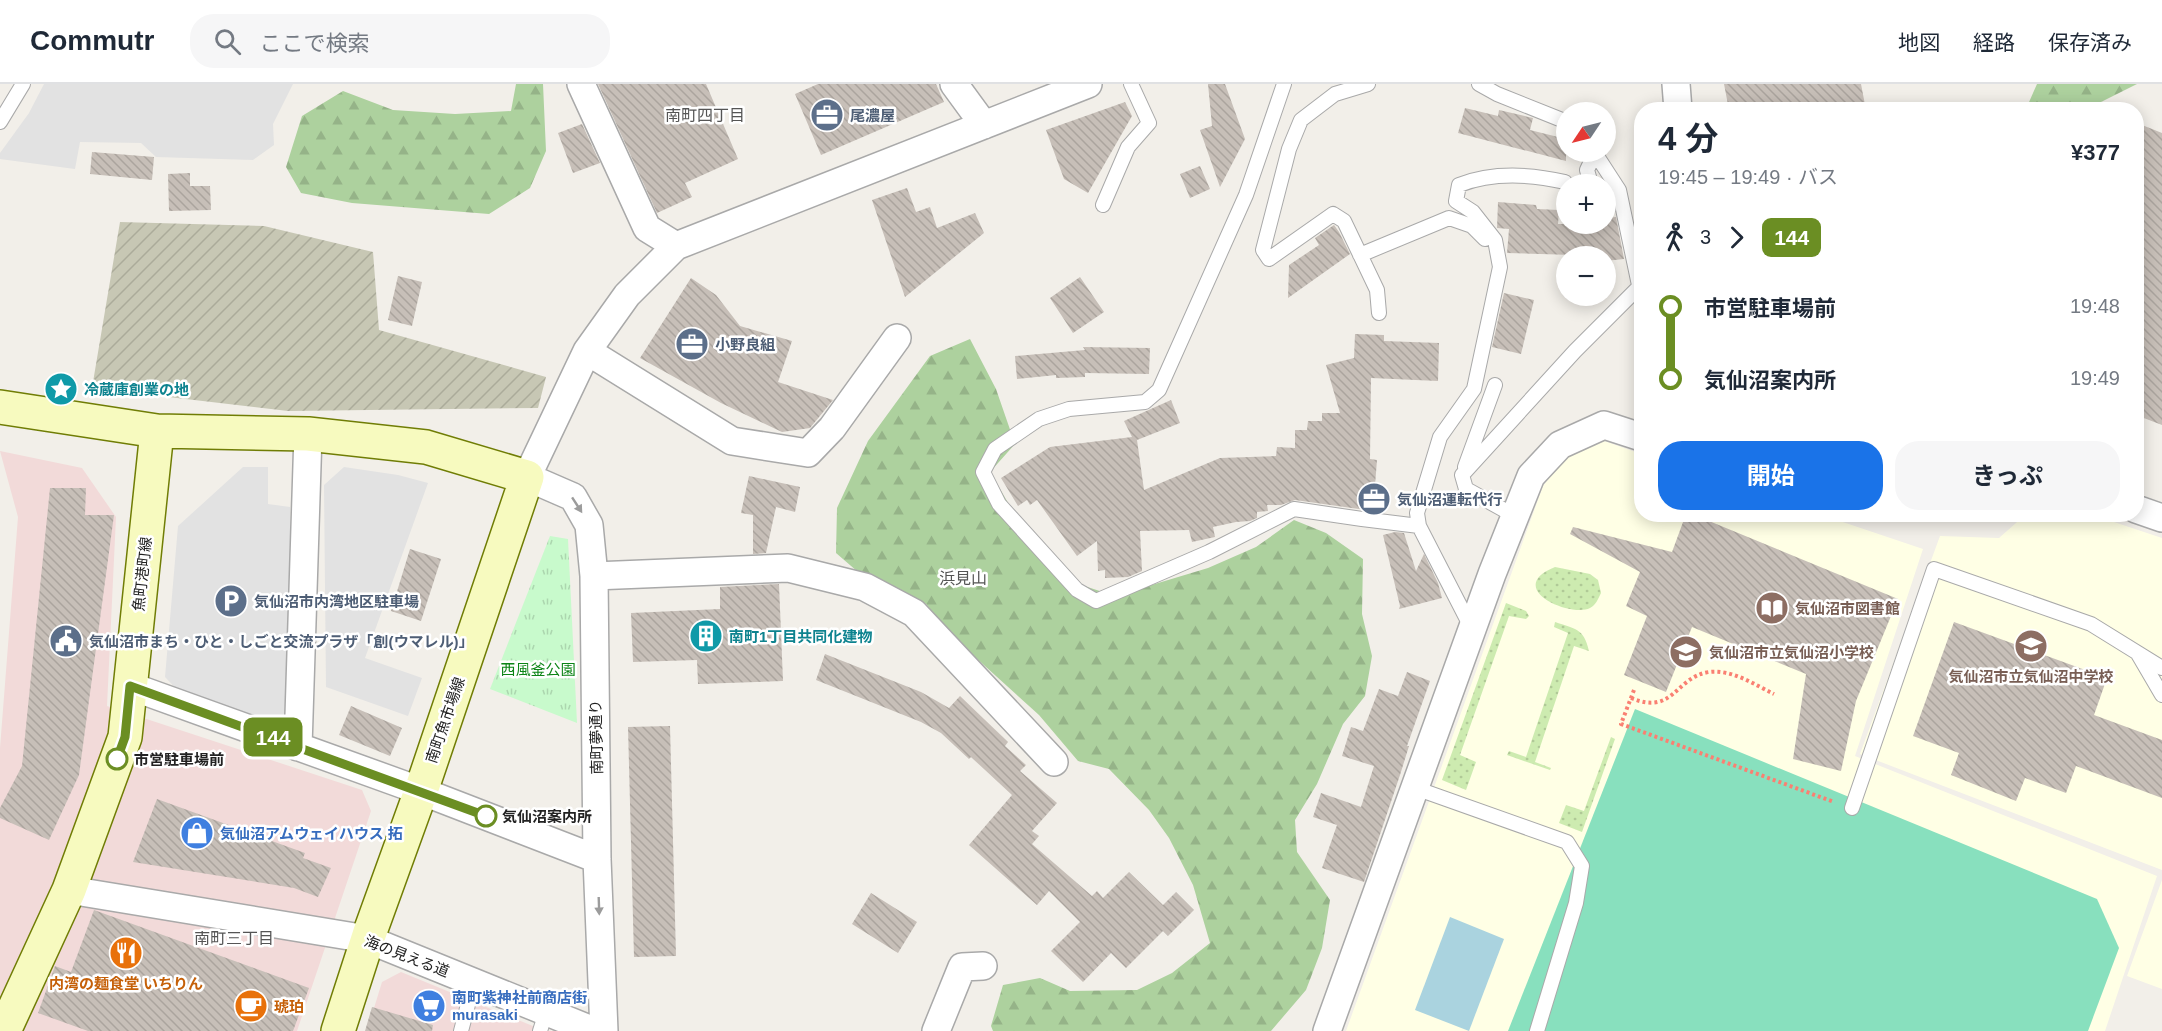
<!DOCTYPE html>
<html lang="ja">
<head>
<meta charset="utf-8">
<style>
	:root { --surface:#fff; --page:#f6f6f7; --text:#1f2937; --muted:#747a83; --line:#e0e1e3; --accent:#1a73e8 }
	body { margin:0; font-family:Helvetica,"Noto Sans JP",sans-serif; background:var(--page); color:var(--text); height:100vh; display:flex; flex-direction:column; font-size:22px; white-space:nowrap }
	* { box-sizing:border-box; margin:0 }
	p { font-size:20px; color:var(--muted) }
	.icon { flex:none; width:33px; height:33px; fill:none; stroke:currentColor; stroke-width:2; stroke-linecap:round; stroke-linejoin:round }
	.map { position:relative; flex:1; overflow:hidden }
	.panel { position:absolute; left:1634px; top:18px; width:510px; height:420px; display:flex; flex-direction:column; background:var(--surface); border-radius:24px; box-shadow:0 3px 15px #0003 }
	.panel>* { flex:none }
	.badge { padding:0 12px; border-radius:9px; font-size:21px; line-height:39px }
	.needle { width:39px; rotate:235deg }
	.tools { position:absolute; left:1556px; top:18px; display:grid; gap:12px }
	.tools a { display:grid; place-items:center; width:60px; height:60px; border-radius:50%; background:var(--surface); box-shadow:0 3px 15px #0003; font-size:30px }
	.map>.badge { position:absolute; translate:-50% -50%; box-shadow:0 0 0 3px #fff }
	.legs { display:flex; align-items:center; gap:9px; height:66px; padding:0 24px; font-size:20px }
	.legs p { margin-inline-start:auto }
	.head { display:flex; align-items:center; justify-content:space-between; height:102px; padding:0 24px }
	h1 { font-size:33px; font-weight:700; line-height:45px }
	.action { display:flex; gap:12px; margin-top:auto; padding:12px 24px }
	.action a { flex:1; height:69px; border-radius:24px; background:var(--accent); color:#fff; font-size:24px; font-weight:700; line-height:69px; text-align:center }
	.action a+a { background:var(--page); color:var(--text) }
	ul { padding:0 24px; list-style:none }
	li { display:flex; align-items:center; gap:21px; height:72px; font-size:22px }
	li i { display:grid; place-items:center; width:9px; height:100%; margin:0 8px; background:currentColor }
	li i::after { content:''; width:15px; height:15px; margin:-8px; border:4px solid; border-radius:50%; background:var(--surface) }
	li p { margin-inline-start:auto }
	li:first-child i { background:linear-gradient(#0000 50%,currentColor 0) }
	li:last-child i { background:linear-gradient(currentColor 50%,#0000 0) }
	header { display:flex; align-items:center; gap:36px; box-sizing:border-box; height:84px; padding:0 30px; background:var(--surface); border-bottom:2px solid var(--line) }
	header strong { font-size:28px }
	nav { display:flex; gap:33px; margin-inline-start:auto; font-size:21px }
	.search { width:420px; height:54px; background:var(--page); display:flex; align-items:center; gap:15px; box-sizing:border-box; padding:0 21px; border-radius:24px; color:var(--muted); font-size:22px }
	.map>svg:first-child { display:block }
	.commercial { fill:#f2dad9 }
	.education { fill:#ffffe5 }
	.construction { fill:url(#construction-furrows) }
	.grass { fill:url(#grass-dots) }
	.forest { fill:url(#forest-firs) }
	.park { fill:url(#park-tufts) }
	.pitch { fill:#88e0be }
	.parking { fill:#e2e2e2 }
	.water { fill:#aad3df }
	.building { fill:url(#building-back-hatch) }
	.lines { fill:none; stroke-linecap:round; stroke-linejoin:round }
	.lane-casing { stroke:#a9a9a9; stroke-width:16 }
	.street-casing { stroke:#a9a9a9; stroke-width:30 }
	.secondary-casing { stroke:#707d05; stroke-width:36 }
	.path { stroke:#fa8072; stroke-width:4; stroke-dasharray:3 3; stroke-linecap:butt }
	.lane { stroke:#fff; stroke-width:14 }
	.street { stroke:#fff; stroke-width:27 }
	.secondary { stroke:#f7fabf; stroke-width:33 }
	.oneway { fill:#9c9c9c }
	.line-1-casing { stroke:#fff; stroke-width:14 }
	.line-1 { stroke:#6b8e23; stroke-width:9 }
	.stop-1-dot { fill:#fff; stroke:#6b8e23; stroke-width:3 }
	.labels { text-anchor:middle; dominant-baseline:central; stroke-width:5; stroke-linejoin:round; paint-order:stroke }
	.service-label { font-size:15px; font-weight:bold; fill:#4e5e75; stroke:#fff; text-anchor:start }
	.culture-label { font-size:15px; font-weight:bold; fill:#0d838f; stroke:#fff; text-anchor:start }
	.street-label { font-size:15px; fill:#222; stroke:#fff }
	.education-label { font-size:15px; font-weight:bold; fill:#785e54; stroke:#fff; text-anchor:start }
	.park-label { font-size:15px; fill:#0c8416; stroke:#fff }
	.stop-label { font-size:15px; font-weight:bold; fill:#222; stroke:#fff; text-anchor:start }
	.shop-label { font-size:15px; font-weight:bold; fill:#366cbe; stroke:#fff; text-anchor:start }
	.food-label { font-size:15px; font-weight:bold; fill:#c56008; stroke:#fff }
	.neighbourhood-label { font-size:16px; fill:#555; stroke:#fff }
</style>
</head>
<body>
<header>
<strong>Commutr</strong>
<div class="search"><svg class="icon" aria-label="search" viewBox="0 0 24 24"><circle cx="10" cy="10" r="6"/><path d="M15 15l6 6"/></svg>ここで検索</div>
<nav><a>地図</a><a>経路</a><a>保存済み</a></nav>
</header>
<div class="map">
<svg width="2162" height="947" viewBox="0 0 2162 947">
	<defs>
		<pattern id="construction-furrows" width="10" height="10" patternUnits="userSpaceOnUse" patternTransform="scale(1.5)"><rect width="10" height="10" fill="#c7c7b4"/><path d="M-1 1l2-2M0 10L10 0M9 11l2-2" fill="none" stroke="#abab9a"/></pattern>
		<pattern id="grass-dots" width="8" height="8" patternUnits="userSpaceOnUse" patternTransform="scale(1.5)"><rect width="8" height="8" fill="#cdebb0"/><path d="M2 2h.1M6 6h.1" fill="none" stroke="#b0c997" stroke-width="1.8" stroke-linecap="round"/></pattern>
		<pattern id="forest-firs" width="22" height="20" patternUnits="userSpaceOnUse" patternTransform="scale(1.5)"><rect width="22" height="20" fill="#add19e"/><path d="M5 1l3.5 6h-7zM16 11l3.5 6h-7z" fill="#95b388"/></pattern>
		<pattern id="park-tufts" width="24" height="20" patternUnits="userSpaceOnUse" patternTransform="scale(1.5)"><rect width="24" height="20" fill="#c8facc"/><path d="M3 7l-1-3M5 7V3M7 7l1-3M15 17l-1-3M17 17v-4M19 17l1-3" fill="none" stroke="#acd6af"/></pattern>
		<pattern id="building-back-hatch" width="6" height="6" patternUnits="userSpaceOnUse" patternTransform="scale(1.5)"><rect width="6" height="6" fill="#c7bfb8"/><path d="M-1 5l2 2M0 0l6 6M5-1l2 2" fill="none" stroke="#aba49e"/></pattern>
	</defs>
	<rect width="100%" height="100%" fill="#f2efe9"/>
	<!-- commercial -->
	<path class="commercial" d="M0,367l82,17 34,49 -9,189 255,84 9,21 -74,220h-297v-283l18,-231z
		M401,888l144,59h-178l15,-49z"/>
	<!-- education -->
	<path class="education" d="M1604,357l37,13v60l181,1 101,34 -68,207 302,120 -52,155h-759l197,-545 21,-27z
		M2090,430l72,24v332l-302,-116 80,-218 59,2 26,-23z
		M2162,796v109l-35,-13z"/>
	<!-- construction -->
	<path class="construction" d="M120,138l144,4 109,26 6,78 167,47 -8,31 -250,3 -196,-23z"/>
	<!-- grass -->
	<path class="grass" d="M1555,483l35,7 8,6 3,13c-3,6 -5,12 -11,15 -20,10 -87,-20 -35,-41z
		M1506,519l20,8 3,5 -3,3 -17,-3 -49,139 16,7 -10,28 -24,-10z
		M1555,538c20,7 29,6 34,29l-15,-5 -39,116 16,6 -1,2 -43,-15 2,-4 17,6 42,-124 -14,-6z
		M1611,653l4,2 -33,93 -23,-9 7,-18 18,6z"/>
	<!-- forest -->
	<path class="forest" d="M516,0h27l3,67 -16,37 -41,26 -137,-11 -51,-10 -15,-26 16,-51 41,-25 50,19 62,4 56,-3z
		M2037,0h100l-36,18 -2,7h-73z
		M970,255l26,50 19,55 -25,28 24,41 46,65 55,18 93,-28 48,-21 38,-27 32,13 37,26 -1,55 10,42 -7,40 -22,28 -26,60 -22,36 2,32 33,48 -8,48 -16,42 -35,41h-278l-2,-5 12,-41 37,-7 30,13 67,-1 35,-17 38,-30 -17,-58 -24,-47 -20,-28 -40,-41 -31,-8 -39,-46 -85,-77 -28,-34 -61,-26 -29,-25 1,-45 31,-67 62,-85z"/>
	<!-- park -->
	<path class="park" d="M550,452l18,3 9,184 -87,-34z"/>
	<!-- pitch -->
	<path class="pitch" d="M1635,625l462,190 22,49 -31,83h-580z"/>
	<!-- parking -->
	<path class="parking" d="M44,0h249l-20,40 1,21 -21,15 -97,-3 -15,-14 -61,-1 -5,27 -75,-10v-6l29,-40z
		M243,383h25v37l22,3 3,204 -20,15 -92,-32 -16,-17 13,-151z
		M344,383l54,8 30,8 -63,175 57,20 -14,38 -82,-29 -2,-202z"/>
	<!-- water -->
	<path class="water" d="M1450,833l54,22 -35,92 -54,-21z"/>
	<!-- building -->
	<path class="building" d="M598,0h108l32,75 -53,24 7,14 -35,16z
		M818,0h118l8,18 -123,53 -26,-61z
		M1208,0h17l20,55 -25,48 -20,-57 12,-4z
		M1724,0h137l5,26h-137z
		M1125,18l7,14 -44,77 -24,-14 -18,-49z
		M1465,24l33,8 1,-6 34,8 -3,12 36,9v22l-108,-28z
		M582,40l18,39 -27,10 -15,-40z
		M2142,41l20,8v292l-26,-10v-275z
		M92,68l62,5 -2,23 -62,-6z
		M1200,82l10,23 -20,9 -10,-24z
		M190,89v13h20l1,24 -42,1 -1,-37z
		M907,104l9,24 14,-5 7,21 38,-15 9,20 -79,64 -33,-97z
		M1498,118l38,3 1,4 22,1 -1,14h47v-6l11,-1 8,42 -19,2v-5l-98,-3 2,-24 -12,-1z
		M1641,131v36l-7,-35z
		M1334,141l5,7 11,22 -62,44 1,-33 30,-20 -4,-7z
		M398,192l24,6 -10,44 -24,-6z
		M1080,193l24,35 -31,21 -23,-35z
		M691,194l25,17 24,31 52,15 -14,41 55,18 -23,28 -28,4 -61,-29 -81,-45z
		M1504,209l30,7 -13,54 -29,-7z
		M1355,250l29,1v6l55,2 -1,38 -67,-3 -1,81 7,1 -4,51 -78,-11 -14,5h-14l1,6 -11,1v6l-7,3 -14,1 -23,5 2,10 -23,5 -3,-12 -49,1 2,40 -14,6 -23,1v-8l-7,1 -1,-30 -20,15 -40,-56 -7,5 -3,-5 -9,6 -17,-28 49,-31 82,-10 -8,-16 47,-21 9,23 -43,17 7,50 76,-32 56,-2 1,-9 18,1v-18h12l1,-9h14v-8h18l-14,-48 28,-7z
		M1083,263l67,1 -1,26 -64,-1v4l-29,1v-3l-39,4 -2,-23 70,-6z
		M749,392l51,11 -5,25 -19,-5 -10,46 -13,1v-39l-12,-2z
		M50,404h36l-1,27h29l-35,260 -30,65 -49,-22v-10l22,-42z
		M1686,430h6l206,85 -42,102 -15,70 -48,-12 13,-85 -114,-47 -26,65 -42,-17 23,-59 -21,-10 14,-34 -70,-38 3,-7 99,25z
		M1395,448l9,1 12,38 8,-17 14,29 4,15 -43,11 1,-3 -17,-71z
		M410,465l31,10 -20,62 -30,-10z
		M779,500l4,97 -85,3 -1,-24 -64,2 -2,-49 89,-4v-22z
		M1954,538l153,56 -13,37 68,25v58l-86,-32 -10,27 -41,-15 -9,23 -65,-26 8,-22 -46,-17z
		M825,570l96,38 28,16 11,-12 48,46 -3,4 21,19 -6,6 37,32 -25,28 7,5 -7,8 60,52 5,-5 6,7 26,-26 34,33 13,-13 18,18 -26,26 -5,-5 -37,37 -15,-15 -28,29 -32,-31 29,-29 -31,-31 -12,14 -68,-60 43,-50 -41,-38 -2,2 -28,-26 -20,-11 -105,-42z
		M1407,588l23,9 -23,65h2l-9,29 -36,107 -42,-14 15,-43 -24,-8 8,-24 40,14 13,-41 -32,-10 9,-29 12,4 16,-42 19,7z
		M351,622l51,22 -12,28 -51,-21z
		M670,642l6,230 -42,1 -6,-230z
		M157,715l148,54 -2,5 28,10 -13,29 -24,-9 -161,-26z
		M871,809l46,29 -19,31 -46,-29z
		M94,826l215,78 -16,43h-205l-50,-18 17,-47 16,6z
		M372,923l61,18 -1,6h-67z"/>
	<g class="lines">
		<!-- lane casing -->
		<g class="lane-casing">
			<path id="lane" d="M1284,0l-38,111 -87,195 -14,12 -76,7 -30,10 -44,30 -12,23 16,32 78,86 19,11 113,-49 85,-43 68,10 57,7
				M1368,0l-33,10 -34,26 -12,29 -26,101 6,9 64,-45 11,7 33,69 2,23
				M1479,0l18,10 65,26 4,4
				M0,38l23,-38
				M1591,100l-4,-14 8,-17 24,37 20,95
				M1103,121l25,-58 21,-24 -18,-39
				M1360,171l89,-37 23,8 13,13
				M1465,383l30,-82
				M1515,432l-49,-27 -4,-14 113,-124 66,-66
				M1471,543l-52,-101 -2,-13 23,-76 34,-48 26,-122 -5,-27 -22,-28 -17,-11 3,-16c33,-13 71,-11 106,-3l1,2
				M2138,570l24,41
				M1415,704l152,54 15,24 -6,37 -39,128
				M1852,724l82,-239 157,55 71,44
				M461,947l13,-49
				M540,947l6,-19"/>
		</g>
		<!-- street casing -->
		<g class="street-casing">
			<path id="street" d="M581,0l66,144 29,18
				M954,0l30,41
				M1676,0l2,26
				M587,267l145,90 76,12 24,-25 65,-90
				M2136,425l26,9
				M594,492l194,-8 77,19 49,26 140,149
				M130,602l291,105 176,68
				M298,663l10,-313
				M69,806l298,49 227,92
				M604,947l-7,-172 -3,-283 -5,-51 -16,-28 -46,-20 60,-126 40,-56 49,-49 412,-162
				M936,947l26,-64 21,-1
				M1327,947l165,-457 39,-98 29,-31 44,-20 37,12"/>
		</g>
		<!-- secondary casing -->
		<g class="secondary-casing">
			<path id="secondary" d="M0,323l157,24 -32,306 -56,153 -65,141
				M157,347l151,3 118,13 101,30 -106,314 -51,141 -32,99"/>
		</g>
		<!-- path -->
		<path class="path" d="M1634,606l-13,34 213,78
			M1631,614c43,18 44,-21 78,-26 23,-3 46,13 65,22"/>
		<!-- lane -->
		<use href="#lane" class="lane"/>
		<!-- street -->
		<use href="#street" class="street"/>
		<!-- secondary -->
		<use href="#secondary" class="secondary"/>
	</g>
	<!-- one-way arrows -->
	<defs><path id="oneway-solid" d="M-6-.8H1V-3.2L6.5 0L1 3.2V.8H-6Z" transform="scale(1.5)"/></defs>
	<g class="oneway">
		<use href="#oneway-solid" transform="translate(577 421) rotate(57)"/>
		<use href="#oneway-solid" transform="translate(599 822) rotate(88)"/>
	</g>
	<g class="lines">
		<!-- line-1 casing -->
		<g class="line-1-casing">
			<path id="line-1" d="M117,675l8,-22 5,-51 356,130"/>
		</g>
		<!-- line-1 -->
		<use href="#line-1" class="line-1"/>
	</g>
	<!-- icons -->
	<defs>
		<g id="office-disc" transform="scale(1.725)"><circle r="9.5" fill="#5c6f8a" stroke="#fff"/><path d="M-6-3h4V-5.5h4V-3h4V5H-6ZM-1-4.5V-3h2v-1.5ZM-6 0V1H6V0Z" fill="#fff"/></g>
		<g id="sight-disc" transform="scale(1.725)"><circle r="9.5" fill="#0f9aa8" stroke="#fff"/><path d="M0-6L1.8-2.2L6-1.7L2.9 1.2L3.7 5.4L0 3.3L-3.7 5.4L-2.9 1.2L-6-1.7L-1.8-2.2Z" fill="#fff"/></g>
		<g id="parking-disc" transform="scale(1.725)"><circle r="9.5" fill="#5c6f8a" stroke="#fff"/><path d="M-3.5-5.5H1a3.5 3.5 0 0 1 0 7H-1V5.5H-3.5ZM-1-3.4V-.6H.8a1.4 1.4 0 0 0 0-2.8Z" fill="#fff"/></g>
		<g id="library-disc" transform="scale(1.725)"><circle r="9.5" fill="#8d6e63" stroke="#fff"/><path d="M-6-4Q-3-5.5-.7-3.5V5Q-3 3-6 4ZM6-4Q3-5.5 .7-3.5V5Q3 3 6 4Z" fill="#fff"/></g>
		<g id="building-disc" transform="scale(1.725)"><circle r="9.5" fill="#0f9aa8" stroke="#fff"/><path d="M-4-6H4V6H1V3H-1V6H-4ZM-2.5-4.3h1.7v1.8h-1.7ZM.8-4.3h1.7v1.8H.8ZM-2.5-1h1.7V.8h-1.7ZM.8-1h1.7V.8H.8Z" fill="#fff"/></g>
		<g id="civic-disc" transform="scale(1.725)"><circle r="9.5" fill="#5c6f8a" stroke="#fff"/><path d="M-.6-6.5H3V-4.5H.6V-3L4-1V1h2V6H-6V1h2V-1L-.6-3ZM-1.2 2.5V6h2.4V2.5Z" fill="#fff"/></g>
		<g id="school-disc" transform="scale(1.725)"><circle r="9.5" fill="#8d6e63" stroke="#fff"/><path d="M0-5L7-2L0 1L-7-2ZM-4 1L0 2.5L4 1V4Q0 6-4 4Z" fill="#fff"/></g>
		<g id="shop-disc" transform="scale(1.725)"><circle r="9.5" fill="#3f7fe0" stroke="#fff"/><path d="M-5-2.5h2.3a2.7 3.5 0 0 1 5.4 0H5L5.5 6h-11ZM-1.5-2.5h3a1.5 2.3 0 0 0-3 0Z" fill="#fff"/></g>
		<g id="restaurant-disc" transform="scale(1.725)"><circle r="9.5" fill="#e8710a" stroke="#fff"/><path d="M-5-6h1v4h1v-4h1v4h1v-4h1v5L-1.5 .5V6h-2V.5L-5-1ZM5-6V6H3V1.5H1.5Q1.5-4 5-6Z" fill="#fff"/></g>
		<g id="cafe-disc" transform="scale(1.725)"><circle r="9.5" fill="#e8710a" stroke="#fff"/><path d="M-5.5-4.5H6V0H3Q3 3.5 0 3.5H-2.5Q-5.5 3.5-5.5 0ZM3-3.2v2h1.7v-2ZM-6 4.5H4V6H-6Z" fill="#fff"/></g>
		<g id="supermarket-disc" transform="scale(1.725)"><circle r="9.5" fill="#3f7fe0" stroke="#fff"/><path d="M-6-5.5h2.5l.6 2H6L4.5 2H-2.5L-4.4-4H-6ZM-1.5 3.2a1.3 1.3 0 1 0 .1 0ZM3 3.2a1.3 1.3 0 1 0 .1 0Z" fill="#fff"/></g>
	</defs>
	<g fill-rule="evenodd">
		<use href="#office-disc" x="827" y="31"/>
		<use href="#office-disc" x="692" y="260"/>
		<use href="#sight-disc" x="61" y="305"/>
		<use href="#office-disc" x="1374" y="415"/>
		<use href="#parking-disc" x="231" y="517"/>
		<use href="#library-disc" x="1772" y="524"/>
		<use href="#building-disc" x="706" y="552"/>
		<use href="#civic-disc" x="66" y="557"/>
		<use href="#school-disc" x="2031" y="562"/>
		<use href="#school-disc" x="1686" y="568"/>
		<use href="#shop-disc" x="197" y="749"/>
		<use href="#restaurant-disc" x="126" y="869"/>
		<use href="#cafe-disc" x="251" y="922"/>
		<use href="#supermarket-disc" x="429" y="922"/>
	</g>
	<!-- markers -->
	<g class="stop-1-dot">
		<circle cx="117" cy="675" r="10"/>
		<circle cx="486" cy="732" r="10"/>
	</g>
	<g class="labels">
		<!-- service labels -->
		<g class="service-label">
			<text x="850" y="31">尾濃屋</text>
			<text x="715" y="260">小野良組</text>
			<text x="1397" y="415">気仙沼運転代行</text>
			<text x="254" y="517">気仙沼市内湾地区駐車場</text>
			<text x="89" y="557">気仙沼市まち・ひと・しごと交流プラザ「創(ウマレル)」</text>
		</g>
		<!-- culture labels -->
		<g class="culture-label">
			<text x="84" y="305">冷蔵庫創業の地</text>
			<text x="729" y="552">南町1丁目共同化建物</text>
		</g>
		<!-- street labels -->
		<g class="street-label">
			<text transform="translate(142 490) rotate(-84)">魚町港町線</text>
			<text transform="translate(445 636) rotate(-71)">南町魚市場線</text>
			<text transform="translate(596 653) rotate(-91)">南町夢通り</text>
			<text transform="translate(407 872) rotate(21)">海の見える道</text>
		</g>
		<!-- education labels -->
		<g class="education-label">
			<text x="1795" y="524">気仙沼市図書館</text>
			<text x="1709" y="568">気仙沼市立気仙沼小学校</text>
			<text x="2031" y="592" text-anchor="middle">気仙沼市立気仙沼中学校</text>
		</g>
		<!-- park labels -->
		<g class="park-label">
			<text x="538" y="585">西風釜公園</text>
		</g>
		<!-- stop labels -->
		<g class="stop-label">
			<text x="134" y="675">市営駐車場前</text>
			<text x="502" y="732">気仙沼案内所</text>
		</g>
		<!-- shop labels -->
		<g class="shop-label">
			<text x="220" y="749">気仙沼アムウェイハウス 拓</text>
			<text x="452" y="913">南町紫神社前商店街<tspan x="452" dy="17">murasaki</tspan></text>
		</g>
		<!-- food labels -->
		<g class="food-label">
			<text x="126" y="899">内湾の麺食堂 いちりん</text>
			<text x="274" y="922" text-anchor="start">琥珀</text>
		</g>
		<!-- neighbourhood labels -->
		<g class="neighbourhood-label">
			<text x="705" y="31">南町四丁目</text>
			<text x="963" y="494">浜見山</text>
			<text x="234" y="854">南町三丁目</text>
		</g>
	</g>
</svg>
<div class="tools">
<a><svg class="needle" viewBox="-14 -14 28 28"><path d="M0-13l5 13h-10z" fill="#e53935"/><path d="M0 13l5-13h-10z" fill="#747a83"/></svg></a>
<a>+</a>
<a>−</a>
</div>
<b class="badge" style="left:273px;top:653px;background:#6b8e23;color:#fff">144</b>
<section class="panel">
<div class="head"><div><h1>4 分</h1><p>19:45 – 19:49 · バス</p></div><b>¥377</b></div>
<div class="legs"><svg class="icon" aria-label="walk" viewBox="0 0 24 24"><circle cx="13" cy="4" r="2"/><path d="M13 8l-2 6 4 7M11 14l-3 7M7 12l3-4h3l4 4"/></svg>3<svg class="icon" aria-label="forward" viewBox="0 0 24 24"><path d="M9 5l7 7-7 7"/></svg><b class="badge" style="background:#6b8e23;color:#fff">144</b></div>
<ul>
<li><i style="color:#6b8e23"></i><b>市営駐車場前</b><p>19:48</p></li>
<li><i style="color:#6b8e23"></i><b>気仙沼案内所</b><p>19:49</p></li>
</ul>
<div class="action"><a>開始</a><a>きっぷ</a></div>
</section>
</div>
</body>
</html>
